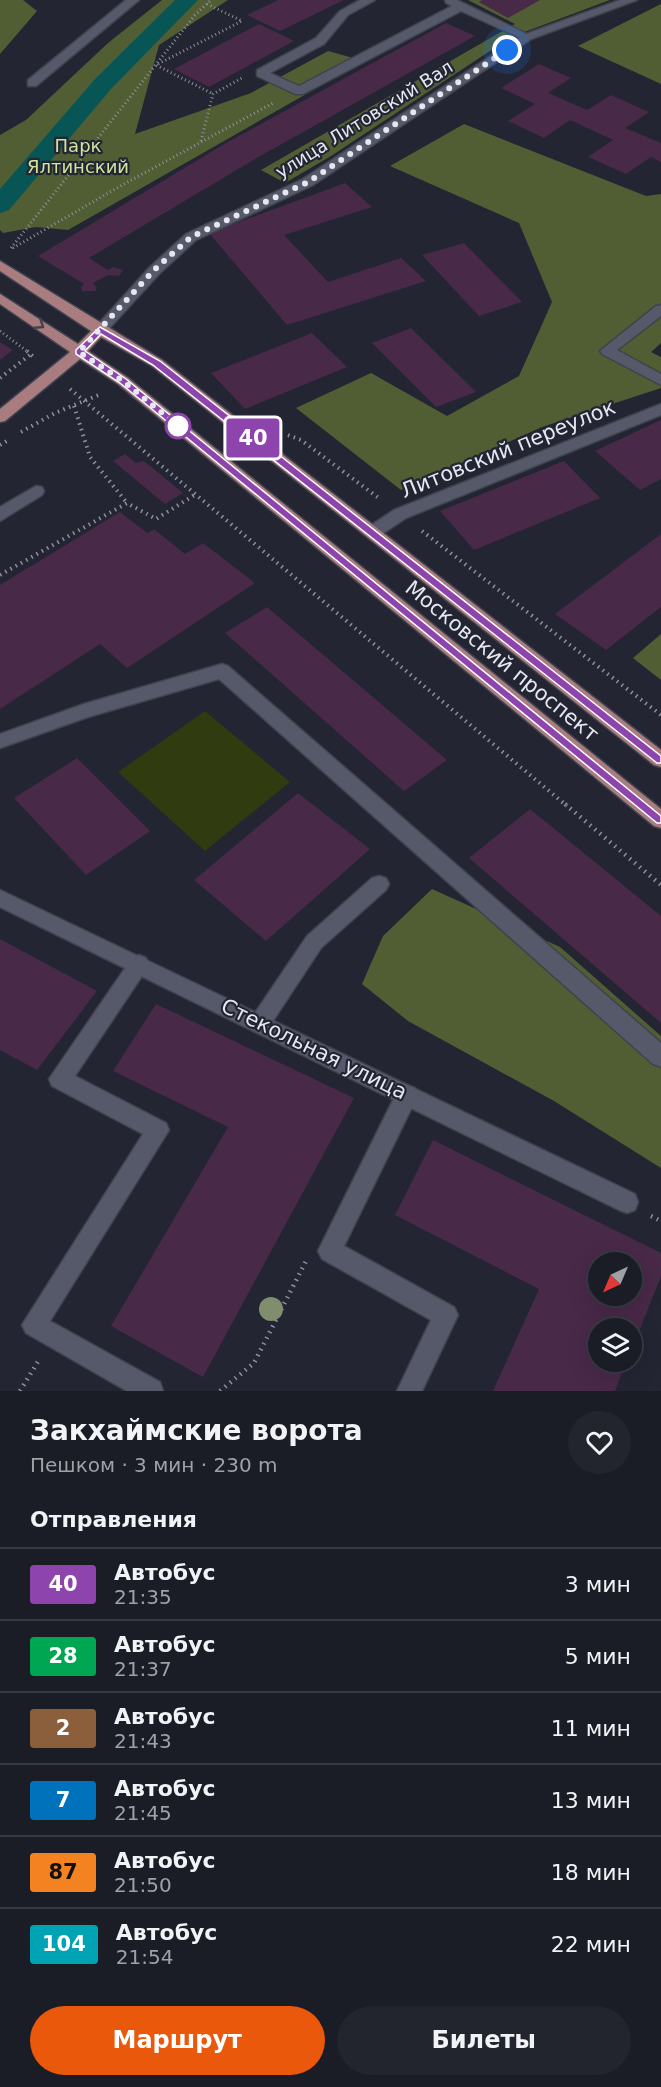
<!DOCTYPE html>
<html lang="ru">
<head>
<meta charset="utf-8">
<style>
	:root { --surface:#1a1c26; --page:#23252e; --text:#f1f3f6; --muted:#9fa1a7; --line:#383a43; --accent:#ea580c }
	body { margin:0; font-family:"DejaVu Sans",sans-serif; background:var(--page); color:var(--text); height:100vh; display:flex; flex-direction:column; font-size:22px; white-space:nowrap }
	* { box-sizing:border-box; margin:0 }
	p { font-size:20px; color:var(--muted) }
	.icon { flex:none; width:33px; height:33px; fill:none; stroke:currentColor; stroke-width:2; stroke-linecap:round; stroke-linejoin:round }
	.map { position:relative; height:1391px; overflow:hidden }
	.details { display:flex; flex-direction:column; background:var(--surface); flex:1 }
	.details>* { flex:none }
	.badge { padding:0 12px; border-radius:4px; font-size:21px; line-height:39px }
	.needle { width:39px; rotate:224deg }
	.fabs { position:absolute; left:588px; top:1252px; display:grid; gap:12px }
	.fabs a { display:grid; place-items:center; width:54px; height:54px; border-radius:50%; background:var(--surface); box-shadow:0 6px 24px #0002,0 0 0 2px var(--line); font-size:30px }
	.you { position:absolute; width:30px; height:30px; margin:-15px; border:4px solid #fff; border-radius:50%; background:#1a73e8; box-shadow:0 0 0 9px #1a73e833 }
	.map>.badge { position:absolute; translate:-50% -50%; box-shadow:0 0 0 3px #fff }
	h2 { padding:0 30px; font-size:22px; line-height:54px }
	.round { display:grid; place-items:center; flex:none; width:63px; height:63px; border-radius:32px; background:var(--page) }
	.headline { display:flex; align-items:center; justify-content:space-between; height:102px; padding:0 30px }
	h1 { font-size:28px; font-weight:600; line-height:45px }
	.primary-button { display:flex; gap:12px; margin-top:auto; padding:12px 30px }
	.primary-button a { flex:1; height:69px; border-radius:36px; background:var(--accent); color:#fff; font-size:24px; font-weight:600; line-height:69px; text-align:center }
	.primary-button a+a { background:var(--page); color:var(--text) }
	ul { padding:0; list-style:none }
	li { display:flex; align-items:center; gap:18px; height:72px; padding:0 30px; border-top:2px solid var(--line) }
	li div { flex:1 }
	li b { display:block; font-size:22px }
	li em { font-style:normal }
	li .badge { min-width:66px; font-weight:700; text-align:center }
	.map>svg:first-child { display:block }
	.green { fill:#303b10 }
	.forest { fill:#515e33 }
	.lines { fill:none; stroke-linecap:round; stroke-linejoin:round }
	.canal { fill:#085556; fill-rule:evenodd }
	.building { fill:#482948; fill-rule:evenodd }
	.lane-casing { stroke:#40424e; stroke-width:3 }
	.street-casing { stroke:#40424e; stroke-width:3 }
	.primary-casing { stroke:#40424e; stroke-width:3 }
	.path-far2 { stroke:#8e909b; stroke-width:3; stroke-dasharray:1 3; stroke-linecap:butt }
	.path-far1 { stroke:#8e909b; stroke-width:4; stroke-dasharray:1.5 4.5; stroke-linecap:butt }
	.path { stroke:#8e909b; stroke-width:4.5; stroke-dasharray:1.5 5; stroke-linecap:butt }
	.lane { fill:#565969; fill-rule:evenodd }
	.street { fill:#565969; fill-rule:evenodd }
	.primary { fill:#a97c80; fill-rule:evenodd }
	.tree { fill:#818e6d }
	.oneway { stroke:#4b3f4a }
	.line { fill:#8e44ad; stroke:#fff; stroke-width:1.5 }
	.walk { stroke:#e5e7f1; stroke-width:6; stroke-dasharray:0 10.8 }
	.stop-dot { fill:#fff; stroke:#8e44ad; stroke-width:3 }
	.labels { text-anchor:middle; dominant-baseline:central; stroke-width:4.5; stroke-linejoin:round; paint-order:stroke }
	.far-street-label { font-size:18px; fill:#e5e7f1; stroke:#232533 }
	.far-park-label { font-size:18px; fill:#cee49d; stroke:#232533 }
	.street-label { font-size:21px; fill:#e5e7f1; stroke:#232533 }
</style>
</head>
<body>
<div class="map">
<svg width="661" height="1391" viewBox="0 0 661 1391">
	<rect width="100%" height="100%" fill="#232533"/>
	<!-- green -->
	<path class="green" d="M205,711l85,71 -85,69 -87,-79z"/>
	<!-- forest -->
	<path class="forest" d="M0,0h23l14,11 -37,43z
		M162,0h66l-69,45 -24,89 116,-41 77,-42 36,10 -296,169 -32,-3 -33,6 -3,-3v-95l26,-15 82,-77z
		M468,0h142l-99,37 -180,119 -46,27 -24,-13 254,-146z
		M661,4v80l-83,-38z
		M464,124l182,72 15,-2v149l-10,9 10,5v31l-119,39 -141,63 -105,-82 75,-35 76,43 72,-40 33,-74 -33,-79 -129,-57z
		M661,634v46l-28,-22z
		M432,889l128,58 101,89v132l-107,-67 -146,-80 -46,-37 21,-48z"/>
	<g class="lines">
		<!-- canal -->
		<path class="canal" d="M175,0h23l-87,89 -102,121 -9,3v-24l95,-110z"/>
	</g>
	<!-- building -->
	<path class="building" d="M278,0h66l-64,31 -33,-16z
		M482,0h58l-32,18 -29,-16z
		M446,23l29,13 -220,123 -166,99 19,12 5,-3 10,3 -4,6 -11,-1 -15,8 4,5 -2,3h-13l-1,-4 3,-3 -46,-28 188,-113z
		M259,24l35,17 -85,46 -35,-18z
		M539,64l32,14 -23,15 39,17 24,-15 38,17 -24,16 36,15v19l-10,-5 -25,17 -38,-17 25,-17 -43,-20 -26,18 -36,-17 27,-17 -34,-16z
		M345,183l27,24 -88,28 44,47 73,-24 25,23 -139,44 -78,-92z
		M464,243l58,59 -43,14 -57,-61z
		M411,328l65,64 -40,15 -64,-64z
		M312,333l35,34 -102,42 -34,-36z
		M0,342l13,8 -13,10z
		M661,420v59l-21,11 -45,-39z
		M125,454l11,9 8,-2 39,32 -18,11 -52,-43z
		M564,461l36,37 -126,52 -34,-39z
		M120,512l27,21 7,-4 31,25 18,-11 52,40 -128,85 -27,-24 -100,65v-124z
		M661,534v73l-55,43 -51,-36z
		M267,607l180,153 -43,31 -179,-158z
		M77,758l73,73 -64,44 -72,-77z
		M298,793l72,56 -104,92 -72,-61z
		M530,809l131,107v107l-192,-165z
		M0,939l97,52 -60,79 -37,-20z
		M156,1004l198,94 -151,279 -92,-51 117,-199 -115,-56z
		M433,1140l228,113v23l-29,73v-20h-34v33h28l-11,29h-122l46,-102 -144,-74zM598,1263h34v33h-34z"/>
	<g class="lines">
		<!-- lane casing -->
		<g class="lane-casing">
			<path id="lane" d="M126,0h13l-103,86h-8v-6z
				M360,0h15l-27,15 -24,29 -54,29 29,13 153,-80 -6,-3 -1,-3h12l76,37 -2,2h-8l-62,-28 -158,83h-8l-38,-18v-6l59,-32 24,-27z
				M661,305v11l-44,34 44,24v11l-59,-31 -2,-3 56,-45z
				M36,486l6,1 2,4 -2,4 -42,26v-14z
				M222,664l6,2 433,377v24l-8,-3 -434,-385 -131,38 -88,31v-14l84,-30z
				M379,876l7,2 3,6 -3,6 -65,58 -54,82 -7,2 -7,-2 -4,-7 4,-7 54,-80 65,-58z
				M139,955l7,3 3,6 -3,6 -71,106 91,47 3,7 -119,191 110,61 3,9h-36l-101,-58 -4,-8 121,-191 -91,-48 -3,-7 83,-121z
				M407,1085l8,3 3,7 -74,151 110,61 4,8 -36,76h-25l34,-71 -109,-61 -4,-8 81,-163z"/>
		</g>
		<!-- street casing -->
		<g class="street-casing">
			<path id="street" d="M620,0h17l-106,39 -218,146 -117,55 -37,34 -54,59 -5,1 -7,-4 56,-62 37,-34 117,-55 220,-144z
				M661,404v11l-255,103 -27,18h-12l-2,-4 2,-4 27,-18z
				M0,890l635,304 3,8 -3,8 -8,3 -8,-3 -619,-303z"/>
		</g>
		<!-- primary casing -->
		<g class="primary-casing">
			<path id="primary" d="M0,261l162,99 499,390v17l-7,-2 -502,-399 -51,-29 -13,14 40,27 533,431v19l-7,-2 -536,-442 -38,-25 -75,62 -5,1v-13l70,-57 -70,-48v-10l78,50 13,-13 -91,-60z"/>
		</g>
		<!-- path-far2 -->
		<path class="path-far2" d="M207,4l35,17 -86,44 57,29
			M201,141l12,-47 29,-16
			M11,248l184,-233 16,-15
			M13,248l111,-64 149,-81
			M0,331l28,21"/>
		<!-- path-far1 -->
		<path class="path-far1" d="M27,351l8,7
			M0,378l31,-24
			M70,389l497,417
			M74,406l16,51 37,46
			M21,432l34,-19 46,-19
			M288,435l13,5 79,59
			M0,445l10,-6
			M422,531l239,184
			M0,575l127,-72 29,16 40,-25"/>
		<!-- path -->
		<path class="path" d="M565,804l96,81
			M651,1216l10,5
			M20,1391l19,-31
			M220,1391l34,-28 52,-102"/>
		<!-- lane -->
		<use href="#lane" class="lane"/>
		<!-- street -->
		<use href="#street" class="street"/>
		<!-- primary -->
		<use href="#primary" class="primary"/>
	</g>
	<!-- trees -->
	<circle class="tree" cx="271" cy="1309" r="12"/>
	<!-- one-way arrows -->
	<defs><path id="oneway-chevron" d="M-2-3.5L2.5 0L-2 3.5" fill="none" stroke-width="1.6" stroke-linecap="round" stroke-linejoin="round" transform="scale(1.5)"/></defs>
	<use class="oneway" href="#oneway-chevron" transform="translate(40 325) rotate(33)"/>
	<!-- line -->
	<path class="line" d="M100,327l60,34 501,395v7h-4l-504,-398 -52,-31 -16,17 41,28 535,437v7h-4l-537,-440 -44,-29v-4z"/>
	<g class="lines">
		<!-- walk -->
		<path class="walk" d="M178,426l-55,-45 -44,-29 75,-82 37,-33 117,-55 199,-132"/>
	</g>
	<!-- markers -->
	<circle class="stop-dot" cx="178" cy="426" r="12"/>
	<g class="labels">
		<!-- far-street labels -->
		<g class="far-street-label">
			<text transform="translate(364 119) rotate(-32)">улица Литовский Вал</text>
		</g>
		<!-- far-park labels -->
		<g class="far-park-label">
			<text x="78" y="145">Парк<tspan x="78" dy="21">Ялтинский</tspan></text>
		</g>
		<!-- street labels -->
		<g class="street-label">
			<text transform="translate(508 449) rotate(-22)">Литовский переулок</text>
			<text transform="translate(502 661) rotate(39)">Московский проспект</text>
			<text transform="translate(314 1049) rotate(26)">Стекольная улица</text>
		</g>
	</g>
</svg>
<div class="fabs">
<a><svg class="needle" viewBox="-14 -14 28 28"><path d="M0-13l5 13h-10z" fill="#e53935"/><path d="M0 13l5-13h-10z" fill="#9fa1a7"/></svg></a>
<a><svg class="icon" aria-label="layers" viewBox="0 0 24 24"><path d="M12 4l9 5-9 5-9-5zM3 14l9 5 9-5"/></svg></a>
</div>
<div class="you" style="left:507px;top:50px"></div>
<b class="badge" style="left:253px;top:438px;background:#8e44ad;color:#fff">40</b>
</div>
<section class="details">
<div class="headline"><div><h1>Закхаймские ворота</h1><p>Пешком · 3 мин · 230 m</p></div><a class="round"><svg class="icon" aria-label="heart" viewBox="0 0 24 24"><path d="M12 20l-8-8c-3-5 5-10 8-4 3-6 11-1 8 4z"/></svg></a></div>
<h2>Отправления</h2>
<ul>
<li><span class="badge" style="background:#8e44ad;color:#fff">40</span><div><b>Автобус</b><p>21:35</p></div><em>3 мин</em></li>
<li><span class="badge" style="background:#00a651;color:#fff">28</span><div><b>Автобус</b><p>21:37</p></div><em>5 мин</em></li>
<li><span class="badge" style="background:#8b5e3c;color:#fff">2</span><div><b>Автобус</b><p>21:43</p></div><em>11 мин</em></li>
<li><span class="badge" style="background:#0072bc;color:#fff">7</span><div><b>Автобус</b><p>21:45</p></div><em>13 мин</em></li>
<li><span class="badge" style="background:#f58220;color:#111">87</span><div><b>Автобус</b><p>21:50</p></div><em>18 мин</em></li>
<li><span class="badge" style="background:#00a3b4;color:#fff">104</span><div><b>Автобус</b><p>21:54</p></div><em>22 мин</em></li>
</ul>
<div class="primary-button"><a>Маршрут</a><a>Билеты</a></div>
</section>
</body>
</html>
